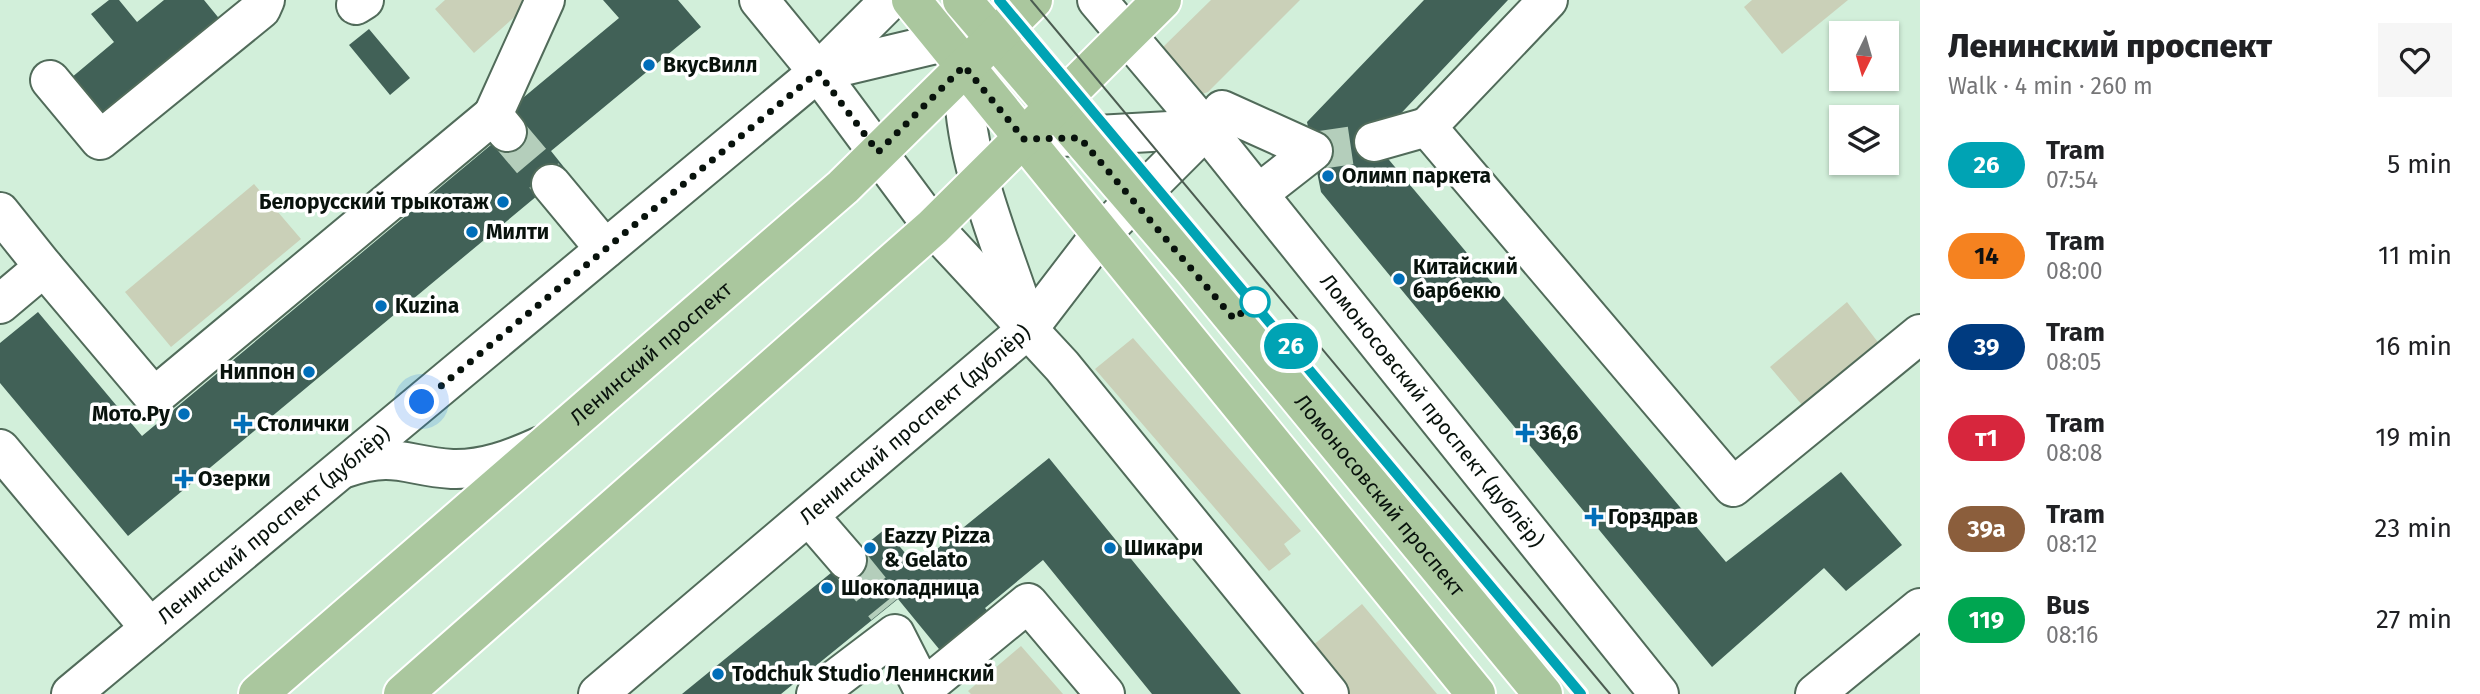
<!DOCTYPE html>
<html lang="en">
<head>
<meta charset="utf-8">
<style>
	:root { --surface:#fff; --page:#f6f6f6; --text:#202124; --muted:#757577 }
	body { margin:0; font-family:"Fira Sans",sans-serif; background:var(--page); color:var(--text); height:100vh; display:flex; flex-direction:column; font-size:26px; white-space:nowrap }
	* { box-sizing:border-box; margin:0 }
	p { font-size:23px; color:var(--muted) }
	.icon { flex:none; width:38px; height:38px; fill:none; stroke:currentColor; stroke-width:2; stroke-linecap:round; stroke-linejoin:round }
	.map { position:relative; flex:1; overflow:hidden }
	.panel { display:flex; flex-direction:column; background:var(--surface); width:560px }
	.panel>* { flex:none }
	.badge { padding:0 14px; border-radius:23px; font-size:24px; line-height:46px }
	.needle { width:46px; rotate:185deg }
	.fabs { position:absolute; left:1829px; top:21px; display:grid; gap:14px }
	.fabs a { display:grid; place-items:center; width:70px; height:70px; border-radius:0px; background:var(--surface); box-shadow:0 2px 5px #0004; font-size:35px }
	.you { position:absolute; width:35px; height:35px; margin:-18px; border:5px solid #fff; border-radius:50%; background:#1a73e8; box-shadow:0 0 0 10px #1a73e833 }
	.map>.badge { position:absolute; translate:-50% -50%; box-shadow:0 0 0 4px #fff }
	.round { display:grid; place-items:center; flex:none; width:74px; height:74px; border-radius:0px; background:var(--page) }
	.headline { display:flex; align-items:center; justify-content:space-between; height:119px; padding:0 28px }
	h1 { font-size:33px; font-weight:800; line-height:52px }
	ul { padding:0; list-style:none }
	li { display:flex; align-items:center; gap:21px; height:91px; padding:0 28px }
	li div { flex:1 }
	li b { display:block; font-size:26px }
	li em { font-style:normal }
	li .badge { min-width:77px; font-weight:700; text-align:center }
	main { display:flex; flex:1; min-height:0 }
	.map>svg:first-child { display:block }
	.green { fill:#cad0b8 }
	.building { fill:#416157 }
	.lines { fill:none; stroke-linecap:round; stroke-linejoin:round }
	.minor-tunnel { stroke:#b4cebb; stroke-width:38; stroke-dasharray:38 19; stroke-linecap:butt }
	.minor-casing { stroke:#516b5a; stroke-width:42 }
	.major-casing { stroke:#fff; stroke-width:42 }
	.minor { stroke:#fff; stroke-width:38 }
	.major { stroke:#aac79e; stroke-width:38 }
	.tram { stroke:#4c5c51; stroke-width:2 }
	.line-casing { stroke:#fff; stroke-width:16 }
	.line { stroke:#00a3b4; stroke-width:10 }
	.walk { stroke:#08120c; stroke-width:7; stroke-dasharray:0 12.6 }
	.poi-dot { fill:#006eb9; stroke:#fff; stroke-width:2.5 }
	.stop-dot { fill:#fff; stroke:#00a3b4; stroke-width:3.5 }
	.labels { text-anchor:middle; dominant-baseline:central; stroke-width:7; stroke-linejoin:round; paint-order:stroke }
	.poi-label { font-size:21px; font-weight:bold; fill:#08120c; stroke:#fff; text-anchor:start }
	.street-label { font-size:21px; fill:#08120c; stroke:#fff }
</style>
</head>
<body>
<main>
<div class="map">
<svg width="1920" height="694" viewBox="0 0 1920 694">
	<rect width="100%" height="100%" fill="#d2efda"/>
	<!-- green -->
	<path class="green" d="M445,0h79l4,5 -54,48 -39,-44z
		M1211,0h89l-92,92 -6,2 -38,-37 -1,-10z
		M1752,0h96l-66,54 -38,-47z
		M254,184l47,55 -130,108 -46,-55z
		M1847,302l37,48 -75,63 -39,-46z
		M1133,338l168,193 -17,13 7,10 -22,17 -174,-202z
		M1362,604l75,90h-87l-39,-47z
		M1021,646l42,48h-92l-3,-3z"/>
	<!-- building -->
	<path class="building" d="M109,0h10l18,22 27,-22h40l18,22 -117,97 -34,-41 43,-36 -23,-28z
		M603,0h75l23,27 -150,124 16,20 -439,365 -128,-153v-40l38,-31 104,124 380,-317 -10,-12 107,-89z
		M1424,0h84l-134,142 352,420 115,-90 61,73 -56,46 -22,-23 -112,99 -391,-475 -14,-70z
		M369,29l41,49 -20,17 -41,-50z
		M1049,458l192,236h-89l-109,-134 -58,48 11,13 -48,39 -50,-61 -117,95h-99l203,-165 31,37z"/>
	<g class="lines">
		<!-- minor-tunnel -->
		<path class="minor-tunnel" d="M507,132l44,52
			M1313,151l61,-9
			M847,560l39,48"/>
		<!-- minor casing -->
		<g class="minor-casing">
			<g id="minor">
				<path d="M759,0l59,72 115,155 129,139 267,328"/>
				<path id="s1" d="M1097,0l109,129 453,565"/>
				<path d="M1548,0l-121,127 306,360 187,-153"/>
				<path d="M356,5l8,-5"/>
				<path d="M964,66c-5,85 36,173 62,254"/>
				<path d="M818,72l126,-30 32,-4"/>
				<path d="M50,80l50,60 161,-131 4,-9"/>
				<path d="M1222,110l91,41 -55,43"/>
				<path d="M493,115l52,-115"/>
				<path d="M1024,139l182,-10"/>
				<path d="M1374,142l53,-15"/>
				<path d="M551,184l54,65"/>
				<path d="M0,212l44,55"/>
				<path d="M0,304l44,-37 110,130 339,-282 14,17"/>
				<path d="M0,449l150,179"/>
				<path d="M345,468c51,-17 60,-2 107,1 32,1 60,-10 89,-23"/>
				<path d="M809,516l38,44"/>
				<path id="s2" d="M71,694l747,-622 72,-72"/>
				<path id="s3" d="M598,694l431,-366 72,-94 105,-105"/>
				<path d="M816,694l79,-60 28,55 105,-86 77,91"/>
				<path d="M1815,694l105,-86"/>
			</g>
		</g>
		<!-- major casing -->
		<g class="major-casing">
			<g id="major">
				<path d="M911,0l565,694"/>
				<path id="s4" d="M962,0l232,270 349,424"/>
				<path id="s5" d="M258,694l585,-507 190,-187"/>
				<path d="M403,694l530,-467 229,-227"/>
			</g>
		</g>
		<!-- minor -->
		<use href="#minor" class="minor"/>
		<!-- major -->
		<use href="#major" class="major"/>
		<!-- tram -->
		<path class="tram" d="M999,0l582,694
			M1031,0l579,694"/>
	</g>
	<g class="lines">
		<!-- line casing -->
		<g class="line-casing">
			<path id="line" d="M999,0l582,694"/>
		</g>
		<!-- line -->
		<use href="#line" class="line"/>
		<!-- walk -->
		<path class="walk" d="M422,402l396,-330 60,80 86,-86 60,73 56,-1 154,181 21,-17"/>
	</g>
	<!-- markers -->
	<g class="poi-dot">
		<circle cx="649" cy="65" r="7"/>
		<circle cx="1328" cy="176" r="7"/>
		<circle cx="503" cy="202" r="7"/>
		<circle cx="472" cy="232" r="7"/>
		<circle cx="1399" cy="279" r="7"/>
		<circle cx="381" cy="306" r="7"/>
		<circle cx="309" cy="372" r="7"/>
		<circle cx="184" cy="414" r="7"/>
		<path d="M239.5 413.5h7v7h7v7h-7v7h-7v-7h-7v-7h7z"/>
		<path d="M1521.5 422.5h7v7h7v7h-7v7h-7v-7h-7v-7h7z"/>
		<path d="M180.5 468.5h7v7h7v7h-7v7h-7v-7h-7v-7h7z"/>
		<path d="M1590.5 506.5h7v7h7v7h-7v7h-7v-7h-7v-7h7z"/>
		<circle cx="870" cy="548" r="7"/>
		<circle cx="1110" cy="548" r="7"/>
		<circle cx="827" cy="588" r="7"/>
		<circle cx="718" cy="674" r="7"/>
	</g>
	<circle class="stop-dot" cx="1255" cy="302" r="14"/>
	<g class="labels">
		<!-- poi labels -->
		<g class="poi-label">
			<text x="663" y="65">ВкусВилл</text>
			<text x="1342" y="176">Олимп паркета</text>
			<text x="489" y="202" text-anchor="end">Белорусский трыкотаж</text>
			<text x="486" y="232">Милти</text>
			<text x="1413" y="267">Китайский<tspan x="1413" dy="24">барбекю</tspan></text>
			<text x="395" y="306">Kuzina</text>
			<text x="295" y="372" text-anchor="end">Ниппон</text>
			<text x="170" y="414" text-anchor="end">Мото.Ру</text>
			<text x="257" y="424">Столички</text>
			<text x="1539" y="433">36,6</text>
			<text x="198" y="479">Озерки</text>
			<text x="1608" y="517">Горздрав</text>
			<text x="884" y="536">Eazzy Pizza<tspan x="884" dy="24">&amp; Gelato</tspan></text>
			<text x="1124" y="548">Шикари</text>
			<text x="841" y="588">Шоколадница</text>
			<text x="732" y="674">Todchuk Studio Ленинский</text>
		</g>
		<!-- street labels -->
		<g class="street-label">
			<text stroke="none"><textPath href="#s5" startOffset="520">Ленинский проспект</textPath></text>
			<text stroke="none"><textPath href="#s1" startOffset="530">Ломоносовский проспект (дублёр)</textPath></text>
			<text stroke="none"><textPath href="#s3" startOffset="416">Ленинский проспект (дублёр)</textPath></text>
			<text stroke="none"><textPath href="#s4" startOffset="648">Ломоносовский проспект</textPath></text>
			<text stroke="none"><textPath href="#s2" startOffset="264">Ленинский проспект (дублёр)</textPath></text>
		</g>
	</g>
</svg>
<div class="fabs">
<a><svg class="needle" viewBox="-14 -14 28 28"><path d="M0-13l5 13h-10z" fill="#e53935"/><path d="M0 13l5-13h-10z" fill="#757577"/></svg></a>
<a><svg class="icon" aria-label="layers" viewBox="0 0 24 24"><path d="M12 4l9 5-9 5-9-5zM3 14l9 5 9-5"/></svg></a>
</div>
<div class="you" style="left:422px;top:402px"></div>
<b class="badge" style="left:1291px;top:346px;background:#00a3b4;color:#fff">26</b>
</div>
<section class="panel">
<div class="headline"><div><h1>Ленинский проспект</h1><p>Walk · 4 min · 260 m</p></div><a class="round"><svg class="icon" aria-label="heart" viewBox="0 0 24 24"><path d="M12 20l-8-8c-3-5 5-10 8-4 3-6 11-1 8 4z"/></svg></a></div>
<ul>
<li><span class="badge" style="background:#00a3b4;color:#fff">26</span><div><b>Tram</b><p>07:54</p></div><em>5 min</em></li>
<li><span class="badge" style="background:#f58220;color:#111">14</span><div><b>Tram</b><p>08:00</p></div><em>11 min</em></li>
<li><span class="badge" style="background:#003b80;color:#fff">39</span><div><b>Tram</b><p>08:05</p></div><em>16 min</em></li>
<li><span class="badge" style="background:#d7263d;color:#fff">т1</span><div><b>Tram</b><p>08:08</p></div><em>19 min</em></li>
<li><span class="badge" style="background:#8b5e3c;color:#fff">39а</span><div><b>Tram</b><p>08:12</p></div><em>23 min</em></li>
<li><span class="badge" style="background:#00a651;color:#fff">119</span><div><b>Bus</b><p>08:16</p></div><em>27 min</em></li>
</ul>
</section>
</main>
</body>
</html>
